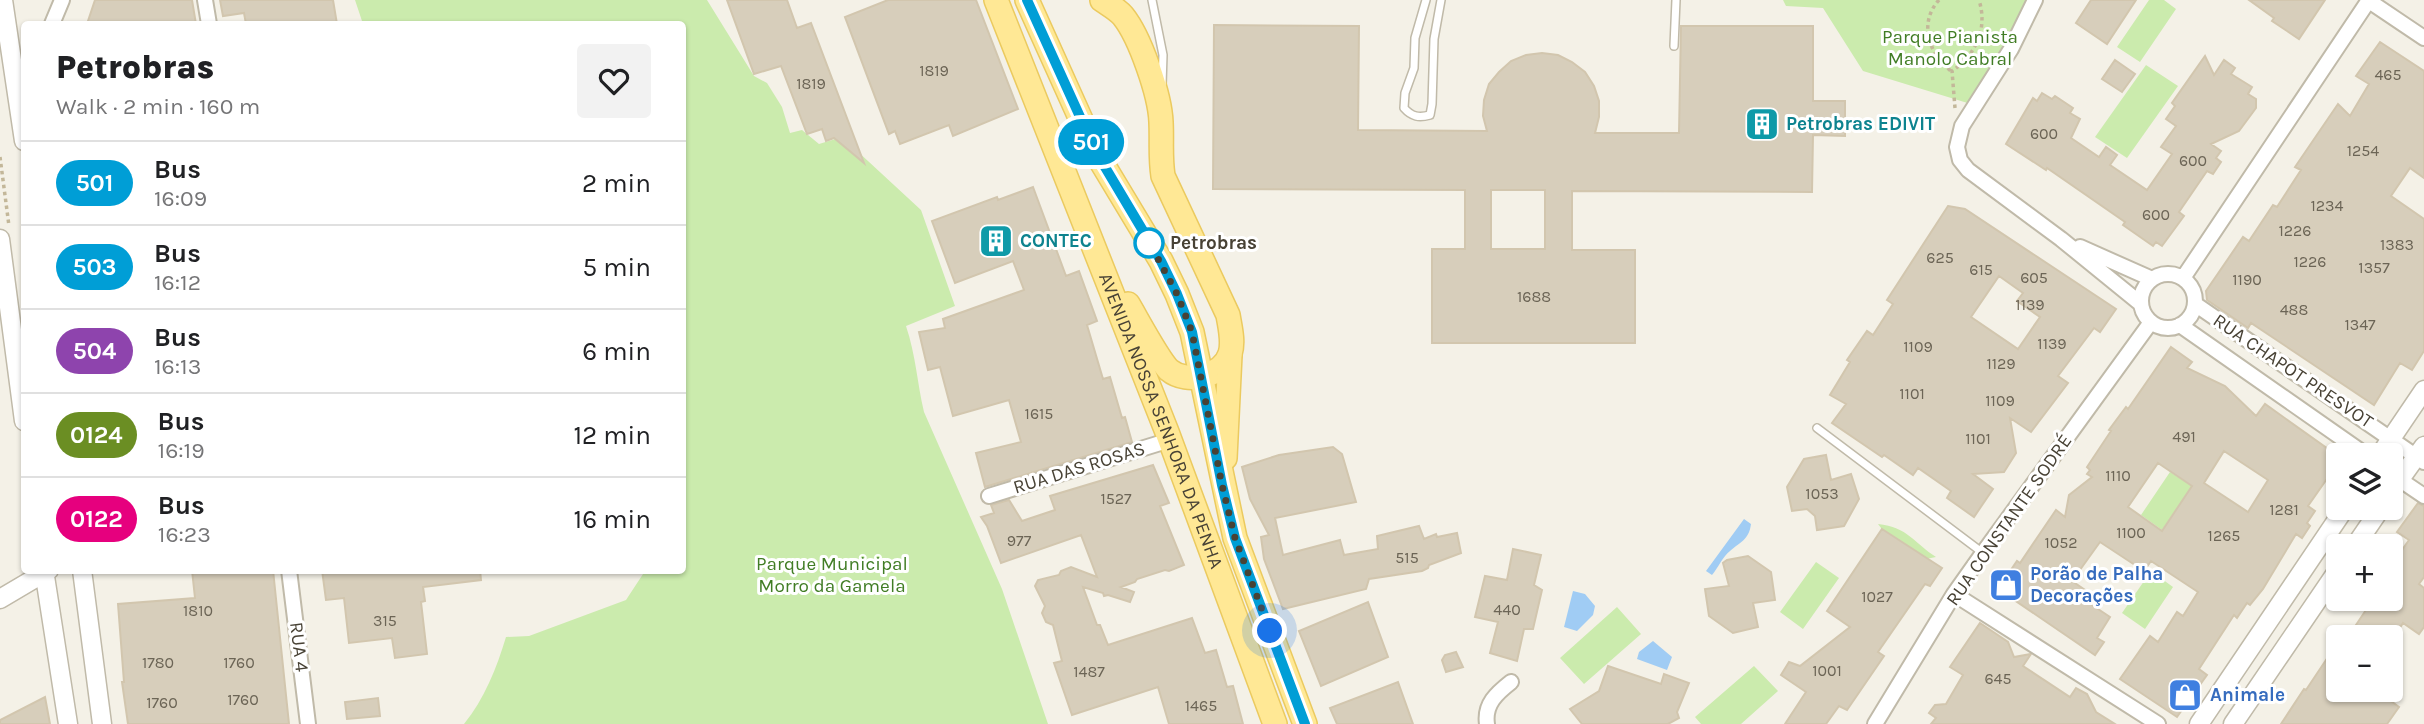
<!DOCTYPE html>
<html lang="en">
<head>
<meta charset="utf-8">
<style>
	:root { --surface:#fff; --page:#f2f2f2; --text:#202124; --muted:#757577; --line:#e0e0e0 }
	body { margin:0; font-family:Karla,sans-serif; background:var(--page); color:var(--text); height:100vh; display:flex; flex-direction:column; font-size:26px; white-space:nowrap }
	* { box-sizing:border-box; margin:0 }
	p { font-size:23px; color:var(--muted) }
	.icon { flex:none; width:38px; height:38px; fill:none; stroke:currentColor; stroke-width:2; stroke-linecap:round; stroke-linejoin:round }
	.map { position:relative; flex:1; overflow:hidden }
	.drawer { position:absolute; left:21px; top:21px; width:665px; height:553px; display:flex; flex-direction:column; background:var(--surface); border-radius:7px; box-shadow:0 2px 5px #0004 }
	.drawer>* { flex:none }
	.badge { padding:0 14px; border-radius:23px; font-size:24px; line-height:46px }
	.fabs { position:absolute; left:2326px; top:443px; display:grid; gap:14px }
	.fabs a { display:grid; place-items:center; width:77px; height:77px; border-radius:7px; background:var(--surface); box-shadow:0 2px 5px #0004; font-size:35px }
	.you { position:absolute; width:35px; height:35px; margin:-18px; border:5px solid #fff; border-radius:50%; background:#1a73e8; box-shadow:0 0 0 10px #1a73e833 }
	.map>.badge { position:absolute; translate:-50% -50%; box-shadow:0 0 0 4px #fff }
	.round { display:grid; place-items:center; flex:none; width:74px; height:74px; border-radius:7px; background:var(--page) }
	.summary { display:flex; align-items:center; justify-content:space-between; height:119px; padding:0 35px }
	h1 { font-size:33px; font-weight:800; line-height:52px }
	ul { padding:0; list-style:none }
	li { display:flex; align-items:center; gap:21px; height:84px; padding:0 35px; border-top:2px solid var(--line) }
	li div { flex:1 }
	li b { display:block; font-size:26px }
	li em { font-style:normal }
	li .badge { min-width:77px; font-weight:700; text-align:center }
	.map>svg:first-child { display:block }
	.green { fill:#cbebad }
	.water { fill:#a0ccf4 }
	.building { fill:#d7cebb; stroke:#d2c6ae; stroke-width:2; fill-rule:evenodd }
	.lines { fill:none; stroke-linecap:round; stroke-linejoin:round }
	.service-casing { stroke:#c0baa9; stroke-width:10 }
	.minor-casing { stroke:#c0baa9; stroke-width:18 }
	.tertiary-casing { stroke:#c0baa9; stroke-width:21 }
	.primary-casing { stroke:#ebca5f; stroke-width:26 }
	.path { stroke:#c3b799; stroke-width:3.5; stroke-dasharray:3.5 3.5; stroke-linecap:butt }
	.service { stroke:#fff; stroke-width:7 }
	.minor { stroke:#fff; stroke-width:14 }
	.tertiary { stroke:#fff; stroke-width:18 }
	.primary { stroke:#ffe895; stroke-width:23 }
	.line-casing { stroke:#fff; stroke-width:16 }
	.line { stroke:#009ed6; stroke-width:10 }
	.walk { stroke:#484235; stroke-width:7; stroke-dasharray:0 12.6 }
	.stop-dot { fill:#fff; stroke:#009ed6; stroke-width:3.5 }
	.labels { text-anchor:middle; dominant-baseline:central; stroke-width:6; stroke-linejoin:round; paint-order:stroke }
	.number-label { font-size:16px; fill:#6c6556 }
	.park-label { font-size:19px; fill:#417d25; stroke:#fff }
	.culture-label { font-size:19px; font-weight:bold; fill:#0d838f; stroke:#fff; text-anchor:start }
	.stop-label { font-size:19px; font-weight:bold; fill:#484235; stroke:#fff; text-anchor:start }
	.street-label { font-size:19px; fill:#484235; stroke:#fff }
	.shop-label { font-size:19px; font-weight:bold; fill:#366cbe; stroke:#fff; text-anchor:start }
</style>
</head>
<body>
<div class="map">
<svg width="2424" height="724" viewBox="0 0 2424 724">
	<rect width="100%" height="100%" fill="#f4f1e7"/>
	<!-- green -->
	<path class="green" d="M355,0h352l47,76 13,7 15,24 8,26 12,-3 17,14 23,-7 79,73 34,96 -49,20c10,30 11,56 18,86l78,177 46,135h-584c20,-24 33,-57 42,-87l23,-1 97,-36 19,-29 37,-1v-104l4,-24 -4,-11v-407h-319z
		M1783,0h244l-20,45 -33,60 -111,-34 -40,-63 -37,-2z
		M2149,0h15l12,9 -36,53 -23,-15z
		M2146,65l32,21 -51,72 -32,-21z
		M2170,472l22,14 -30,44 -21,-15z
		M1878,524c30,3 36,19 58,33l-25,5 -8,-5z
		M1816,562l23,16 -36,51 -23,-17z
		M2151,571l22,16 -28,42 -23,-16z
		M1617,607l24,27 -57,50 -24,-26z
		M1754,666l24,25 -37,33h-40l-6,-7z"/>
	<!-- water -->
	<path class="water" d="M1744,519l7,5c-2,16 -11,18 -21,27 -7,5 -12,17 -18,24l-6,-4z
		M1573,591l12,3 10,12 -2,9 -16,16 -13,-4z
		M1653,641l19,16 -5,13 -30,-11 2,-7z"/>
	<!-- building -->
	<path class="building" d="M95,0h97l4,24h-109z
		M220,0h113l4,24h-91l-2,-11 -21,3z
		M727,0h60l10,28 14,-5 53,140 -30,-25 -8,3 -4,-12 -15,5 -26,-68 -27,8z
		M888,0h88l42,109 -65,27 -4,-11 -49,19 -5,-13 -6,3 -44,-117z
		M2091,0h45l-29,44 -31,-21z
		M2249,0h76l-26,39 -27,-18 2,-3z
		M1214,25l145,1 -1,104 129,1 -4,-15 1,-16 5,-16 10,-12 12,-11 15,-6 16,-2 16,2 14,7 13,10 9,14 5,15v16l-4,16h84l2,-107h132v75h32v35l-32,-1 -1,57 -240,-1v59h63v93h-203v-94h33v-59l-252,-1zM1491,190h54v59h-54z
		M2380,42l44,29v107l-14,-10 -19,28 33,23v132l-12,19 -12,-7 -26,42 -123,-82 -3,5 -41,-28 -1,-9 37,-54 6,4 24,-36 4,2 24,-37 -6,-3 43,-63 12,12 19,-32 -13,-8z
		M2205,56l9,19 10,-15 11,8 -4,6 21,13 -4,7 8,5v9l-17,23 -28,13 10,7 -5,7 5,4 -8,12 -6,-3 -28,41 5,4 -22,30 -6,-4 -3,4 -30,-21 2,-3 -78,-54 -1,2 -40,-26 27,-46 4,3 5,-8 10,6 3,-3 18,12 -3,5 10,6 -9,19 28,19 7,-10 11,8 -7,10 37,25 25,-36 -11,-7 15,-21 -10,-7 9,-13 -3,-3z
		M2115,60l20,14 -13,18 -20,-13z
		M1033,187l33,89 13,-5 18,50 -10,4 16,54 7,-2 12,41 3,-1 7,25 -147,45 -9,-34 45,-11 -12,-42 -56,16 -13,-49 -12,3 -9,-38 26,-4 -2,-9 81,-29 -11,-29 -58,22 -23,-62 65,-24 1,3z
		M1948,206l17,3 151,100 -16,23 -6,-4 -36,48 10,7 -37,49 -21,-14 6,35 -12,19 -31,2 20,15 -19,28 -27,-19 4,-7 -33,-23 -5,7 -29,-20 -2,2 -50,-34 14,-19 -16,-9 20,-33 -3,-2 20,-29 6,4 20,-31 -6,-4zM1999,276l24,17 -6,8 23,16 -22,32 -47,-32z
		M2171,347l21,15 -5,6 38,18 31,30 9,-12 73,52v7l-30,43 7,5 -8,12 3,3 -8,12 -6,-4 -33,55 -13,16 -3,-2 -10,15 -3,-3 -35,54 8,6 -30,42 -57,-38 30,-43 8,6 19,-30 6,4 15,-24 -47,-31 -7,10 -44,-29 -28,39 19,13 -5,7 24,16 -13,21 7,4 -9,13 -97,-66 19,-28 3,2 36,-53 9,7 4,-22 23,-18 -5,-3 3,-4 -3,-3 24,-36 -2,-1 17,-23 2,2zM2224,451l44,29 -20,32 -44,-29zM2158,463l34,23 -30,45 -34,-24z
		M1333,447l9,7 14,48 -81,16 8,37 57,-15 4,15 34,-6 -1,-13 42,-10 5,13 12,-5 1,3 20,-4 4,20 -32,12 -1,3 -6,3 -53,8 -3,10 -83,20 -19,-50 -3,-22 8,-2 -19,-36 -8,-32 37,-12z
		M1826,455l5,25 20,-6 8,25 -15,27 -27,4 -2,-14 -8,-7 -15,2 -5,-24 17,-28z
		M1153,465l16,38 -9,3 24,59 -15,6 -4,-1 -28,9 -2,3 -14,5 13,5 -4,10 -22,-7 -4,1 -1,-3 -20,-6 14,38h3l8,20 84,-27 13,35 11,-3 11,37 6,-1 10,38h-74l-11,-37 -86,28 -18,-52 8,-2 -9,-36 -7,-3 -4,-9 3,-7 -10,-20 3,-6 21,-5 2,-4 10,-4 26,10 -16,-42 -80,28 -14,-37 -6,-9 13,-4 -3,-8 18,-5 13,21 33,-11 -5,-14z
		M2418,503l6,3v71l-5,7 5,4v39l-5,7 -16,-11 -9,14h-46l26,-39h16v-31l19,-27 -12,-8z
		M1882,529l60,39 -12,18 -5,-2 -47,68 6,4 -37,54 -8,-4 -13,18h-41l21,-32 -25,-17 8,-13 11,4 50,-39 -23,-16z
		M1513,549l28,6 -7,30 8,5 -9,39h-9l-7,32 -27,-8 8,-31 -23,-5 10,-41 22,4z
		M1748,556l23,16 4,28 -22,3 5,24 -25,6 -24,-17 -4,-27 24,-3 -6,-23 4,-3z
		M192,570h81l16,154h-161l-6,-42h2l-6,-78 77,-6z
		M322,570h158l1,10 -58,7 2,14 -4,1 6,52 -32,4 -3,-20 -43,5 -5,-45 -18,2z
		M1368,602l20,55 -67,29 -22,-55z
		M1980,623l28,19 6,15 17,-3 -8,12 47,31 6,-9 11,6 9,18 19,12h-184l5,-6 -7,-5 6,-8 11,-1 17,-29 -13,-8z
		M2338,642v48h50l-4,6 15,11 -12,17h-106l23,-35 2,1z
		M1456,652l7,15 -17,5 -4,-12 3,-5z
		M1608,666l53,18 3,-10 25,9 -12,29 2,6 -11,6h-86l-12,-15 29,-18z
		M1398,682l15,42h-76l-7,-16z
		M45,697l5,27h-50v-4z
		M378,698l2,18 -33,3 -2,-17z"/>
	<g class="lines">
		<!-- service casing -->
		<g class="service-casing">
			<path id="service" d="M1152,0l11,55 -1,30
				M1426,0l-11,38 -1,30 -9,25 -1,15c8,9 15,10 26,7l2,-11 2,-65 7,-39
				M1674,46l2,-46
				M1817,428l166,125"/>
		</g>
		<!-- minor casing -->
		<g class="minor-casing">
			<path id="minor" d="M205,0l4,24
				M2035,0l-24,49 -49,77 -5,21 3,13 8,10 93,69 80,65
				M2369,1l55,37
				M52,24l10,-24
				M2080,247l72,32
				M2141 301a27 27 0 1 1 54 0a27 27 0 1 1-54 0Z
				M2183,278l186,-278
				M2195,304l229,158
				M2180,325l186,130
				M2390,473l34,23
				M989,496l181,-56
				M289,570l19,154
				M1954,594l204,130
				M1487,724c-3,-20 10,-31 24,-42
				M1875,724l79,-130 29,-41 168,-231"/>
		</g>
		<!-- tertiary casing -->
		<g class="tertiary-casing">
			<path id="tertiary" d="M3,0l21,141
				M0,239l24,182
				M2380,455l44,-65
				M2390,493l34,-47
				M2355,546l26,-38
				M44,570l24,154
				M82,570l20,154
				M0,599l49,-29
				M2199,724l146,-216
				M2233,724l105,-154"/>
		</g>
		<!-- primary casing -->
		<g class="primary-casing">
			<g id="primary">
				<path id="s1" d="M996,0l171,432 108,292"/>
				<path d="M1027,0l69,153 65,108 16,33 15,38 43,206 70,186"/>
				<path d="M1102,0c7,5 16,10 21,16 17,21 37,79 38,106 1,20 -1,34 2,54l65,139c2,12 6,27 2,39 -7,22 -43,31 -61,16 -11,-11 -32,-51 -41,-66"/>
				<path d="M1225,458l5,-103"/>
			</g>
		</g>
		<!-- path -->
		<path class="path" d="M1939,0c-21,23 -10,54 12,71
			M1955,108l-3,-37c24,-17 36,-42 27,-71
			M0,157l9,69"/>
		<!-- service -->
		<use href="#service" class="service"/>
		<!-- minor -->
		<use href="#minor" class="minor"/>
		<!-- tertiary -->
		<use href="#tertiary" class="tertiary"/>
		<!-- primary -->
		<use href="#primary" class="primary"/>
	</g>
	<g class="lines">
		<!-- line casing -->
		<g class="line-casing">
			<path id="line" d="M1027,0l69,152 65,109 16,33 15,38 30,153 13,53 70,186"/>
		</g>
		<!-- line -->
		<use href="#line" class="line"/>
		<!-- walk -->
		<path class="walk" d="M1149,243l-1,-3 29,54 15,38 30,153 13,53 35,93"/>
	</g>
	<!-- icons -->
	<defs>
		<g id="building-square" transform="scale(1.75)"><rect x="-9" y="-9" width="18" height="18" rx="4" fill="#0f9aa8" stroke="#fff"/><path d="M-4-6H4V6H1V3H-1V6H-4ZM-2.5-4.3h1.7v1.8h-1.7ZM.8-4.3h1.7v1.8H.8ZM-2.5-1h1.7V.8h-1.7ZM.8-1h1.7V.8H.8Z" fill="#fff"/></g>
		<g id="shop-square" transform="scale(1.75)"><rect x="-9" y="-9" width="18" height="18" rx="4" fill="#3f7fe0" stroke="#fff"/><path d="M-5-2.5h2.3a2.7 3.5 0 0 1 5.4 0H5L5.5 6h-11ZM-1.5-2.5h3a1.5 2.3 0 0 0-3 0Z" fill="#fff"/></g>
	</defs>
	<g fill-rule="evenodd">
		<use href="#building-square" x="1762" y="124"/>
		<use href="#building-square" x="996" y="241"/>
		<use href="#shop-square" x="2006" y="585"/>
		<use href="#shop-square" x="2185" y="695"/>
	</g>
	<!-- markers -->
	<circle class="stop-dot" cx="1149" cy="243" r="14"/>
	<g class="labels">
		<!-- number labels -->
		<g class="number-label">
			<text x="934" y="70">1819</text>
			<text x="2388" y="74">465</text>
			<text x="811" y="83">1819</text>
			<text x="2044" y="133">600</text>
			<text x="2363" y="150">1254</text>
			<text x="2193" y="160">600</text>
			<text x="2327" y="205">1234</text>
			<text x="2156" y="214">600</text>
			<text x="2295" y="230">1226</text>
			<text x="2397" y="244">1383</text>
			<text x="1940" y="257">625</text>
			<text x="2310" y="261">1226</text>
			<text x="2374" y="267">1357</text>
			<text x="1981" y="269">615</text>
			<text x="2034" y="277">605</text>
			<text x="2247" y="279">1190</text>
			<text x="1534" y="296">1688</text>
			<text x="2030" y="304">1139</text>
			<text x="2294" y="309">488</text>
			<text x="2360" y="324">1347</text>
			<text x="2052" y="343">1139</text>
			<text x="1918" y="346">1109</text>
			<text x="2001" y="363">1129</text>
			<text x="1912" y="393">1101</text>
			<text x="2000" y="400">1109</text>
			<text x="1039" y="413">1615</text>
			<text x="2184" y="436">491</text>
			<text x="1978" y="438">1101</text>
			<text x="2118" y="475">1110</text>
			<text x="1822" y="493">1053</text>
			<text x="1116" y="498">1527</text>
			<text x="2284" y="509">1281</text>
			<text x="2131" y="532">1100</text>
			<text x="2224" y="535">1265</text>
			<text x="1019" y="540">977</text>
			<text x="2061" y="542">1052</text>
			<text x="1407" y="557">515</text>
			<text x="1877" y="596">1027</text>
			<text x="1507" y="609">440</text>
			<text x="198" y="610">1810</text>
			<text x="385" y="620">315</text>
			<text x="158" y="662">1780</text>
			<text x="239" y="662">1760</text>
			<text x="1827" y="670">1001</text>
			<text x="1089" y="671">1487</text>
			<text x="1998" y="678">645</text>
			<text x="243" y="699">1760</text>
			<text x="162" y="702">1760</text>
			<text x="1201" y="705">1465</text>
		</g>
		<!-- park labels -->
		<g class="park-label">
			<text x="1950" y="37">Parque Pianista<tspan x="1950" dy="22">Manolo Cabral</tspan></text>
			<text x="832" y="564">Parque Municipal<tspan x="832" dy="22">Morro da Gamela</tspan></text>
		</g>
		<!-- culture labels -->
		<g class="culture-label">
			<text x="1786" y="124">Petrobras EDIVIT</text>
			<text x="1020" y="241">CONTEC</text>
		</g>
		<!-- stop labels -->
		<g class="stop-label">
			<text x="1170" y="243">Petrobras</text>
		</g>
		<!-- street labels -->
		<g class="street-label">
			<text transform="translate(2293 371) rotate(34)">RUA CHAPOT PRESVOT</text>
			<text stroke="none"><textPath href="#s1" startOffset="452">AVENIDA NOSSA SENHORA DA PENHA</textPath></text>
			<text transform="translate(1079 468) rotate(-17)">RUA DAS ROSAS</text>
			<text transform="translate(2009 520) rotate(-55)">RUA CONSTANTE SODRÉ</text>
			<text transform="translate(299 647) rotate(83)">RUA 4</text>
		</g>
		<!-- shop labels -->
		<g class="shop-label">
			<text x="2030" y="574">Porão de Palha<tspan x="2030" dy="22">Decorações</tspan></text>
			<text x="2210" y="695">Animale</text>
		</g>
	</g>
</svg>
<div class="fabs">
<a><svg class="icon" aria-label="layers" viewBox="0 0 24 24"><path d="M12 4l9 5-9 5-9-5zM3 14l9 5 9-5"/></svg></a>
<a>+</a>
<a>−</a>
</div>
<div class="you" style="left:1270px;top:631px"></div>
<b class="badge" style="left:1091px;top:142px;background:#009ed6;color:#fff">501</b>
<section class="drawer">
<div class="summary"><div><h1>Petrobras</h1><p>Walk · 2 min · 160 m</p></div><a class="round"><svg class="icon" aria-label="heart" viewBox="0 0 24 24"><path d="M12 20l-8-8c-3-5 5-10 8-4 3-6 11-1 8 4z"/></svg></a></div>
<ul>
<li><span class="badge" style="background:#009ed6;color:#fff">501</span><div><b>Bus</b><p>16:09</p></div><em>2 min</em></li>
<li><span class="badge" style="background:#009ed6;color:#fff">503</span><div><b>Bus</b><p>16:12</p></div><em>5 min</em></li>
<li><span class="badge" style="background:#8e44ad;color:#fff">504</span><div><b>Bus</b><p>16:13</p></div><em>6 min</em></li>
<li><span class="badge" style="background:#6b8e23;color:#fff">0124</span><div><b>Bus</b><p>16:19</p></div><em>12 min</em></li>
<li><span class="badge" style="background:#e6007e;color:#fff">0122</span><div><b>Bus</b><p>16:23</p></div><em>16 min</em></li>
</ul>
</section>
</div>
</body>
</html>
